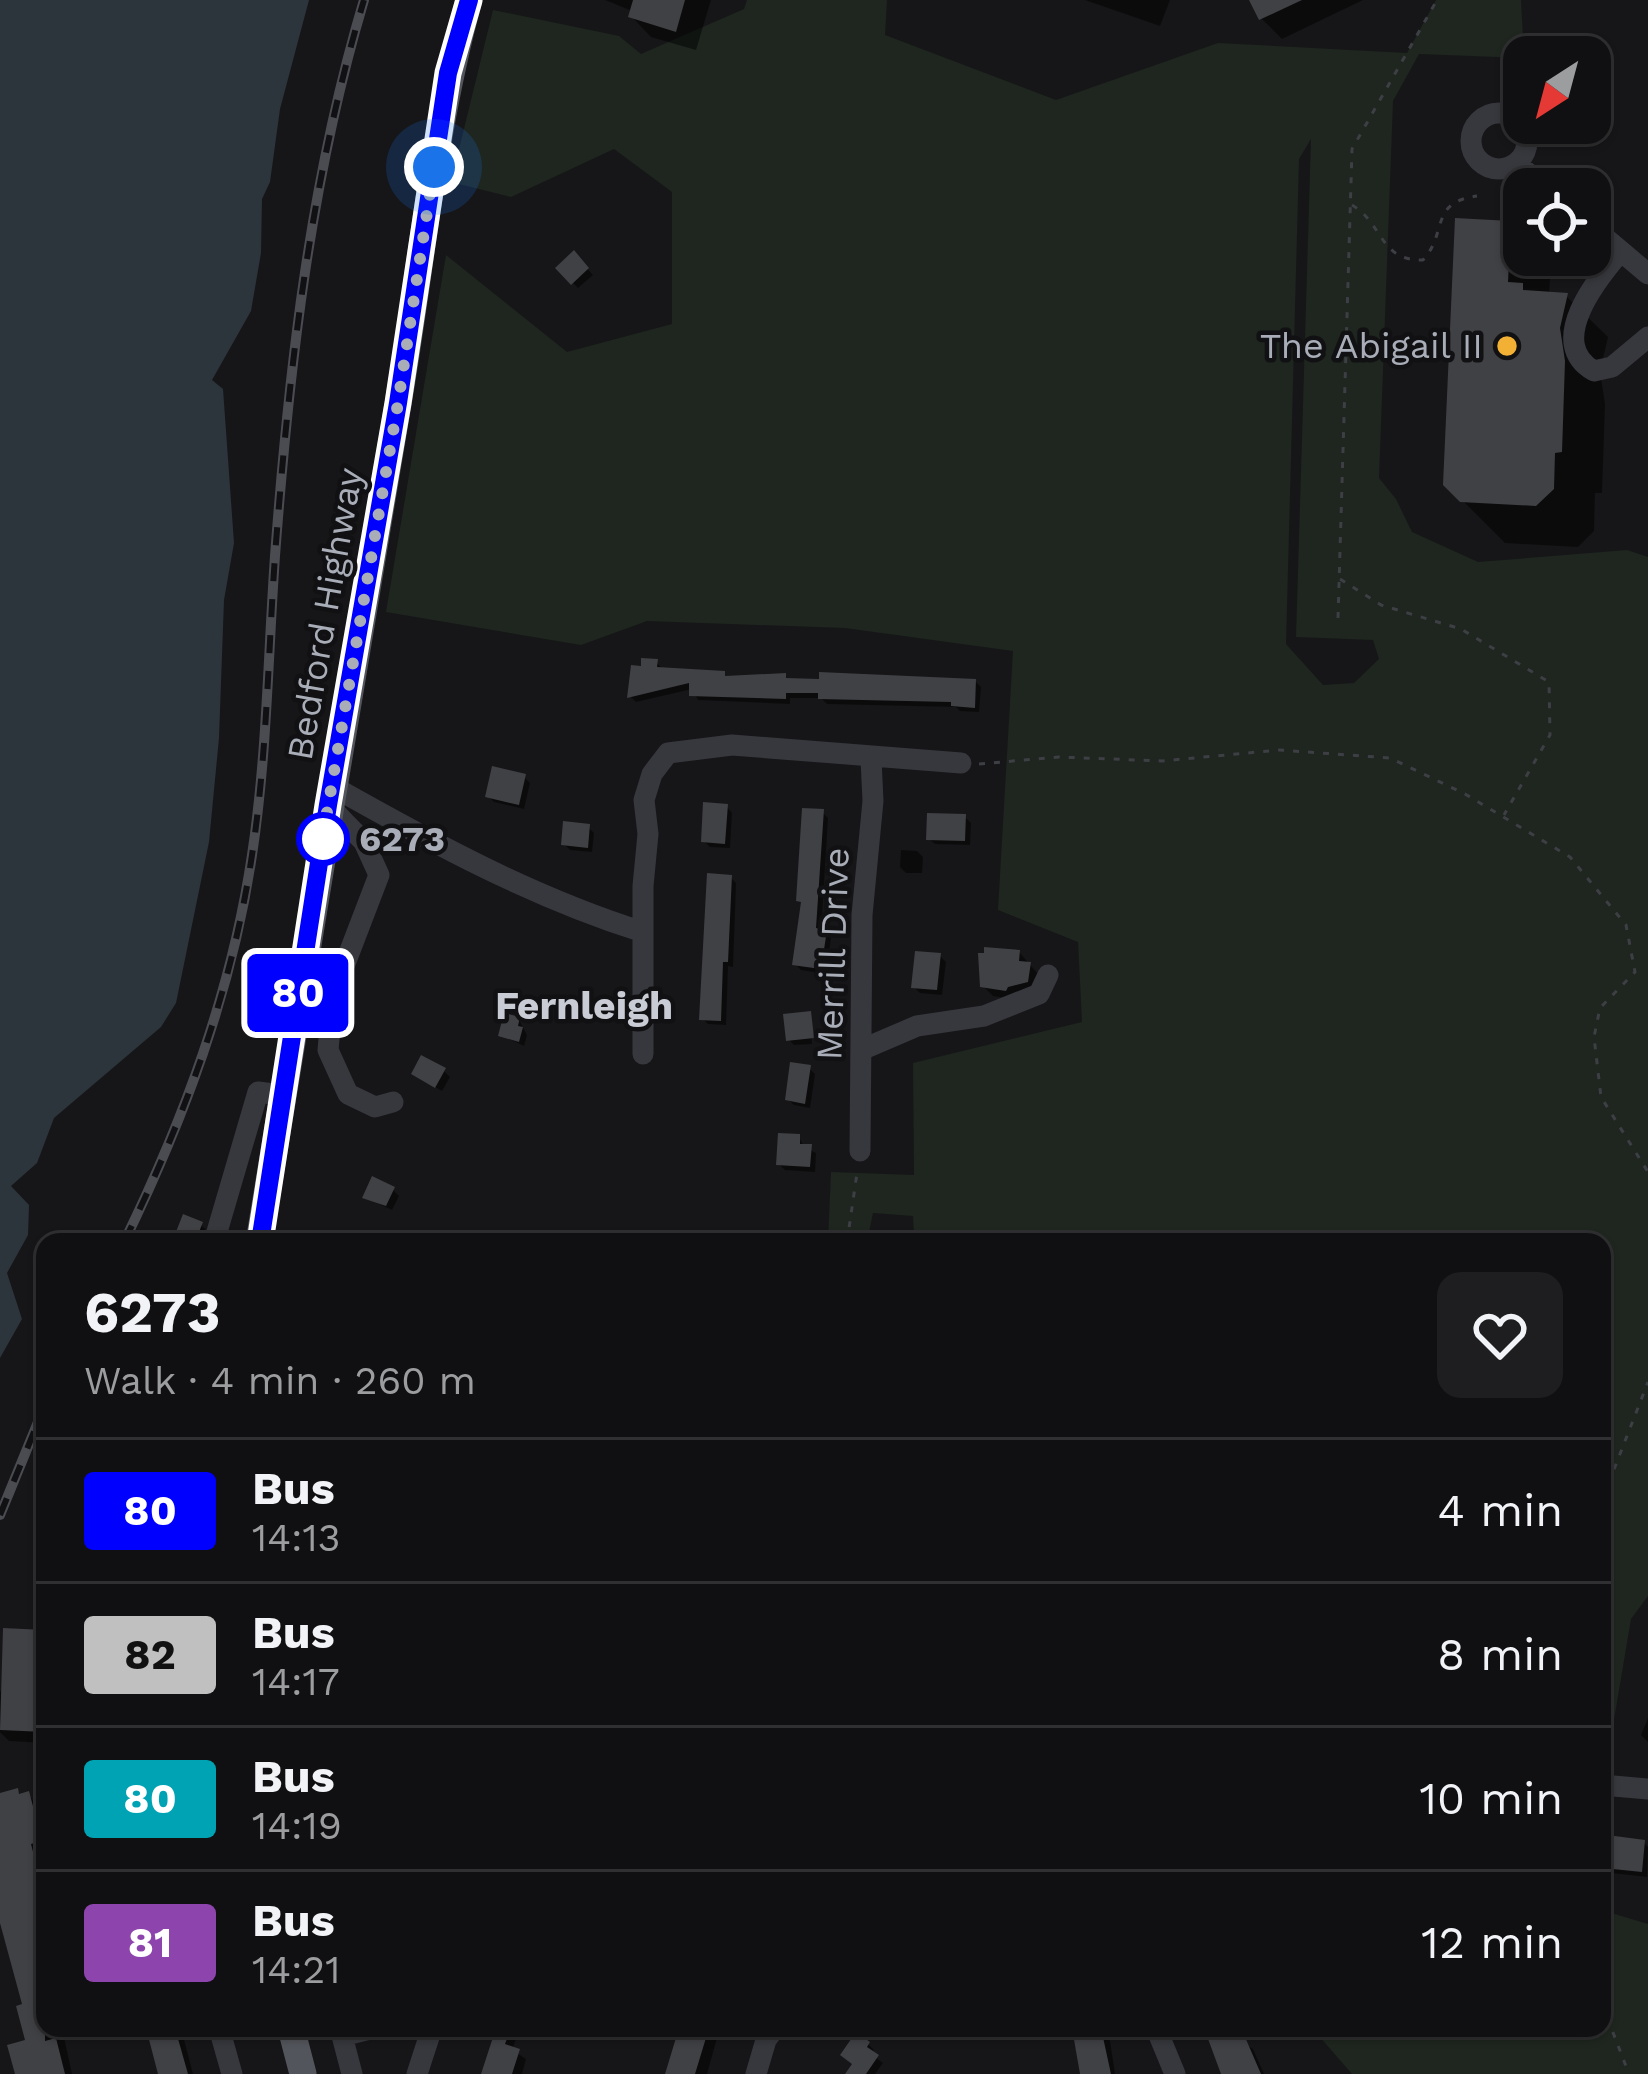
<!DOCTYPE html>
<html lang="en">
<head>
<meta charset="utf-8">
<style>
	:root { --surface:#101012; --page:#1e1e20; --text:#f1f3f6; --muted:#9c9d9f; --line:#303032 }
	body { margin:0; font-family:"Work Sans",sans-serif; background:var(--page); color:var(--text); height:100vh; display:flex; flex-direction:column; font-size:45px; white-space:nowrap }
	* { box-sizing:border-box; margin:0 }
	p { font-size:39px; color:var(--muted) }
	.icon { flex:none; width:66px; height:66px; fill:none; stroke:currentColor; stroke-width:2; stroke-linecap:round; stroke-linejoin:round }
	.map { position:relative; flex:1; overflow:hidden }
	.sheet { position:absolute; left:36px; top:1233px; width:1575px; height:804px; display:flex; flex-direction:column; background:var(--surface); border-radius:24px; box-shadow:0 3px 9px #0004,0 0 0 3px var(--line) }
	.sheet>* { flex:none }
	.badge { padding:0 24px; border-radius:9px; font-size:42px; line-height:78px }
	.needle { width:78px; rotate:216deg }
	.buttons { position:absolute; left:1503px; top:36px; display:grid; gap:24px }
	.buttons a { display:grid; place-items:center; width:108px; height:108px; border-radius:24px; background:var(--surface); box-shadow:0 3px 9px #0004,0 0 0 3px var(--line); font-size:60px }
	.you { position:absolute; width:60px; height:60px; margin:-30px; border:9px solid #fff; border-radius:50%; background:#1a73e8; box-shadow:0 0 0 18px #1a73e833 }
	.map>.badge { position:absolute; translate:-50% -50%; box-shadow:0 0 0 6px #fff }
	.round { display:grid; place-items:center; flex:none; width:126px; height:126px; border-radius:24px; background:var(--page) }
	.overview { display:flex; align-items:center; justify-content:space-between; height:204px; padding:0 48px }
	h1 { font-size:57px; font-weight:700; line-height:90px }
	ul { padding:0; list-style:none }
	li { display:flex; align-items:center; gap:36px; height:144px; padding:0 48px; border-top:3px solid var(--line) }
	li div { flex:1 }
	li b { display:block; font-size:45px }
	li em { font-style:normal }
	li .badge { min-width:132px; font-weight:700; text-align:center }
	.map>svg:first-child { display:block }
	.green { fill:#1e261f; fill-rule:evenodd }
	.water { fill:#2c353c }
	.shadow { fill:#0007 }
	.building { fill:#404145 }
	.lines { fill:none; stroke-linecap:round; stroke-linejoin:round }
	.path { stroke:#3d3f44; stroke-width:3; stroke-dasharray:6 9; stroke-linecap:butt }
	.minor { stroke:#37383d; stroke-width:21 }
	.major { stroke:#53555c; stroke-width:27 }
	.rail-casing { stroke:#4a4c52; stroke-width:10 }
	.rail { stroke:#111113; stroke-width:6; stroke-dasharray:18; stroke-linecap:butt }
	.line-casing { stroke:#fff; stroke-width:27 }
	.line { stroke:#00f; stroke-width:18 }
	.walk { stroke:#a8adb8; stroke-width:12; stroke-dasharray:0 21.6 }
	.poi-dot { fill:#f2b134; stroke:#111113; stroke-width:4.5 }
	.stop-dot { fill:#fff; stroke:#00f; stroke-width:6 }
	.labels { text-anchor:middle; dominant-baseline:central; stroke-width:9; stroke-linejoin:round; paint-order:stroke }
	.poi-label { font-size:36px; fill:#a8adb8; stroke:#111113; text-anchor:end }
	.street-label { font-size:36px; fill:#a8adb8; stroke:#111113 }
	.stop-label { font-size:36px; font-weight:bold; fill:#a8adb8; stroke:#111113; text-anchor:start }
	.neighbourhood-label { font-size:39px; font-weight:bold; fill:#c9ccd4; stroke:#111113 }
</style>
</head>
<body>
<div class="map">
<svg width="1648" height="2074" viewBox="0 0 1648 2074">
	<rect width="100%" height="100%" fill="#161618"/>
	<!-- green -->
	<path class="green" d="M747,0h140l-2,35 171,65 162,-57 189,10 29,-53h85l3,58 -105,-4 -26,47 -14,377 17,21 16,33 66,30 149,-12 21,7v1039l-17,23 -24,142h-5v-519h-570l-17,-9 -101,3 -1,-20 -40,-3 -6,29h-39l3,-70 83,3 -1,-112 169,-41 -4,-80 -80,-32 15,-259 -168,-23 -198,-7 -66,24 -195,-33 60,-357 121,97 105,-28v-132l-58,-43 -103,48 -60,-15 42,-172 126,26 22,18 103,-45zM1311,139l-15,498 77,3 6,19 -25,24 -31,2 -37,-41 13,-485z
		M1602,1804l6,108 40,12v150h-296l-40,-46h290z"/>
	<!-- water -->
	<path class="water" d="M0,0h309l-29,109 -10,73 -8,17 -1,54 -10,58 -39,69 11,9 11,154 -10,57 -5,138 -10,104 -33,161 -15,24 -107,91 -17,45 -26,23 18,19 -1,30 -21,38 15,46 -22,39z"/>
	<!-- shadow -->
	<path class="shadow" d="M605,0h106l-15,50 -45,-13 -20,-21 1,-5z
		M1085,0h85l-10,26z
		M1254,0h109l-81,39 -20,-20z
		M1509,224l15,14v17h17l10,10 -2,30 17,1 42,41 -8,34 5,33 -3,89h-7l-1,38 -16,16 -73,-4 -59,-59z
		M574,254l19,21 -15,13 -19,-20z
		M656,662l6,6 61,6 5,5 57,-3 4,5h186l6,6 -2,25 -19,-1 -4,-4 -129,-3 -6,-6h-31v6l-92,-4 -6,-11 -56,13 -5,-5z
		M524,777l6,6 -6,26 -30,-7 -6,-6z
		M727,807l5,6 -2,35 -20,-1 -6,-6z
		M822,812l6,6 -7,114 10,6 -5,36 -25,-4 -6,-6z
		M965,817l6,6 -1,22 -35,-1 -6,-5z
		M588,827l6,6 -2,19 -22,-2 -6,-6z
		M901,850l16,1 6,6 -1,16h-16l-6,-6z
		M730,877l6,6 -3,84 -5,-1 -2,59 -18,-1 -6,-6z
		M1019,952l20,23 -2,17 -20,8 -24,-4 -10,-10z
		M940,956l6,6 -4,33 -22,-2 -6,-6z
		M810,1014l2,30 -18,1 -5,-5z
		M519,1020l8,15 -3,11 -23,-11z
		M809,1068l6,6 -5,34 -16,-3 -6,-6z
		M444,1071l6,6 -8,14 -22,-12z
		M799,1137l5,10 12,6 -1,19 -30,-2 -6,-6z
		M393,1190l6,6 -7,14 -27,-13z
		M201,1225l13,13 -1,4h-49l3,-8 10,4z
		M45,1632v111l-36,-2 -9,-9v-40z
		M1648,1718v24l-7,-7z
		M17,1791l5,5 6,-1 10,10 7,25v22l-6,2 6,23v151h17l10,46h-56l13,-32 -3,-36 -26,-95v-115z
		M1644,1843l4,4 -1,30 -35,-4 -6,-6z
		M149,2028h32l12,46h-31z
		M496,2028h24l-8,22 14,9 -4,15h-37z
		M682,2028l37,3 -12,43h-38z
		M1074,2028h34l7,46h-35z
		M1207,2028h29l6,14 11,7 11,25h-39z
		M868,2044l6,6 -3,4 12,9 -8,11h-18l-5,-5z"/>
	<!-- building -->
	<path class="building" d="M633,0h52l-9,32 -48,-15z
		M1249,0h53l-43,20z
		M1455,218l56,3 -3,61 15,1v7l45,3 -8,35 5,33 -3,91 -7,1 -1,36 -18,17 -76,-4 -17,-17z
		M574,250l15,18 -18,17 -16,-17z
		M641,658l17,1 -1,8 68,4v5l61,-3v5l33,1v-7l157,7 -1,29 -24,-2v-4l-133,-3v-6h-32v6l-97,-3v-13l-62,15 4,-33 10,1z
		M492,766l34,8 -7,31 -34,-8z
		M703,802l25,2 -3,40 -24,-2z
		M802,808l22,1 -8,119 11,2 -6,39 -29,-4 9,-63 -5,-1z
		M927,813l39,1 -1,27 -39,-1z
		M563,821l27,3 -2,24 -27,-3z
		M707,873l25,2 -4,87h-5l-2,59 -22,-1z
		M984,947l36,3 -1,11 12,1 -3,20 -20,5 -2,4 -26,-4 -2,-34h6z
		M915,951l26,2 -4,37 -26,-2z
		M811,1011l3,27 -28,3 -3,-27z
		M504,1013l16,4 -2,9 5,1 -4,15 -21,-6z
		M421,1055l25,13 -11,20 -24,-14z
		M790,1062l21,3 -6,39 -20,-4z
		M778,1133l22,1v10h12l-2,23 -34,-2z
		M372,1176l23,11 -9,19 -24,-8z
		M183,1214l20,8 -8,20h-23z
		M3,1628l42,2v102l-45,-2z
		M18,1788l1,6 10,-3 13,50 -11,3 14,54v49l-4,1 4,16v77l11,-3 9,36h-50l-8,-29 18,-5 -9,-34 6,-2 -22,-81v-130z
		M1607,1835l38,5 -3,32 -39,-4z
		M146,2028h29l13,46h-30z
		M496,2028h15l-6,16 15,5 -8,25h-31z
		M679,2028h30l-14,46h-30z
		M1072,2028h29l10,46h-31z
		M1204,2028h30l5,12 6,-3 16,37h-40z
		M856,2032l14,10 -3,5 12,8 -13,19h-21l7,-10 -12,-9z"/>
	<g class="lines">
		<!-- path -->
		<path class="path" d="M1352,205c32,19 27,56 71,55 25,-27 6,-58 54,-64
			M1340,579l41,26 80,24 88,53 1,53 -46,80
			M1338,618l14,-469 85,-149
			M979,764l80,-7 103,4 117,-11 111,8 75,36 105,63 56,68 9,47 -35,36 -6,29 7,60 47,75
			M847,1242l10,-69
			M1602,1528l11,-56 35,-90
			M1602,1578l6,27 -6,39
			M1602,2004l27,70"/>
		<!-- minor -->
		<path class="minor" d="M1471 141a28 28 0 1 1 56 0a28 28 0 1 1-56 0Z
			M1516,163l31,26
			M1590,225l58,49
			M1621,251c-24,28 -76,92 -27,120l18,-4 36,-30
			M332,786c101,57 200,111 311,146
			M328,805l36,37 15,33 -46,120 -5,55 20,44 27,13 18,-5
			M861,1050l56,-24 67,-10 55,-22 9,-19
			M643,1054v-168l5,-52 -4,-34 8,-26 16,-21 64,-8 229,18
			M860,1151l2,-236 11,-114 -2,-42
			M214,1242l44,-150 24,3
			M1602,1785l46,4
			M219,2028l13,46
			M340,2028l12,46
			M1156,2028l19,46
			M342,2036l28,-7
			M417,2074l15,-46
			M756,2074l10,-34 9,-12"/>
		<!-- major -->
		<path class="major" d="M259,1242c46,-277 91,-555 138,-832 24,-137 35,-276 72,-410
			M291,2028l12,46"/>
		<!-- rail casing -->
		<g class="rail-casing">
			<path id="rail" d="M124,1242c60,-123 108,-251 128,-387 15,-99 16,-200 23,-299 14,-187 35,-375 89,-556
				M0,1515l45,-110"/>
		</g>
		<!-- rail -->
		<use href="#rail" class="rail"/>
	</g>
	<g class="lines">
		<!-- line casing -->
		<g class="line-casing">
			<path id="line" d="M260,1242l68,-437 70,-402 50,-330 21,-73"/>
		</g>
		<!-- line -->
		<use href="#line" class="line"/>
		<!-- walk -->
		<path class="walk" d="M323,839l-2,8 77,-444 36,-236"/>
	</g>
	<!-- markers -->
	<circle class="poi-dot" cx="1507" cy="346" r="12"/>
	<circle class="stop-dot" cx="323" cy="839" r="24"/>
	<g class="labels">
		<!-- poi labels -->
		<g class="poi-label">
			<text x="1483" y="346">The Abigail II</text>
		</g>
		<!-- street labels -->
		<g class="street-label">
			<text transform="translate(325 614) rotate(-80)">Bedford Highway</text>
			<text transform="translate(833 954) rotate(-88)">Merrill Drive</text>
		</g>
		<!-- stop labels -->
		<g class="stop-label">
			<text x="359" y="839">6273</text>
		</g>
		<!-- neighbourhood labels -->
		<g class="neighbourhood-label">
			<text x="584" y="1005">Fernleigh</text>
		</g>
	</g>
</svg>
<div class="buttons">
<a><svg class="needle" viewBox="-14 -14 28 28"><path d="M0-13l5 13h-10z" fill="#e53935"/><path d="M0 13l5-13h-10z" fill="#9c9d9f"/></svg></a>
<a><svg class="icon" aria-label="locate" viewBox="0 0 24 24"><circle cx="12" cy="12" r="6"/><path d="M12 2v4M12 18v4M2 12h4M18 12h4"/></svg></a>
</div>
<div class="you" style="left:434px;top:167px"></div>
<b class="badge" style="left:298px;top:993px;background:#00f;color:#fff">80</b>
<section class="sheet">
<div class="overview"><div><h1>6273</h1><p>Walk · 4 min · 260 m</p></div><a class="round"><svg class="icon" aria-label="heart" viewBox="0 0 24 24"><path d="M12 20l-8-8c-3-5 5-10 8-4 3-6 11-1 8 4z"/></svg></a></div>
<ul>
<li><span class="badge" style="background:#00f;color:#fff">80</span><div><b>Bus</b><p>14:13</p></div><em>4 min</em></li>
<li><span class="badge" style="background:#c0c0c0;color:#111">82</span><div><b>Bus</b><p>14:17</p></div><em>8 min</em></li>
<li><span class="badge" style="background:#00a3b4;color:#fff">80</span><div><b>Bus</b><p>14:19</p></div><em>10 min</em></li>
<li><span class="badge" style="background:#8e44ad;color:#fff">81</span><div><b>Bus</b><p>14:21</p></div><em>12 min</em></li>
</ul>
</section>
</div>
</body>
</html>
